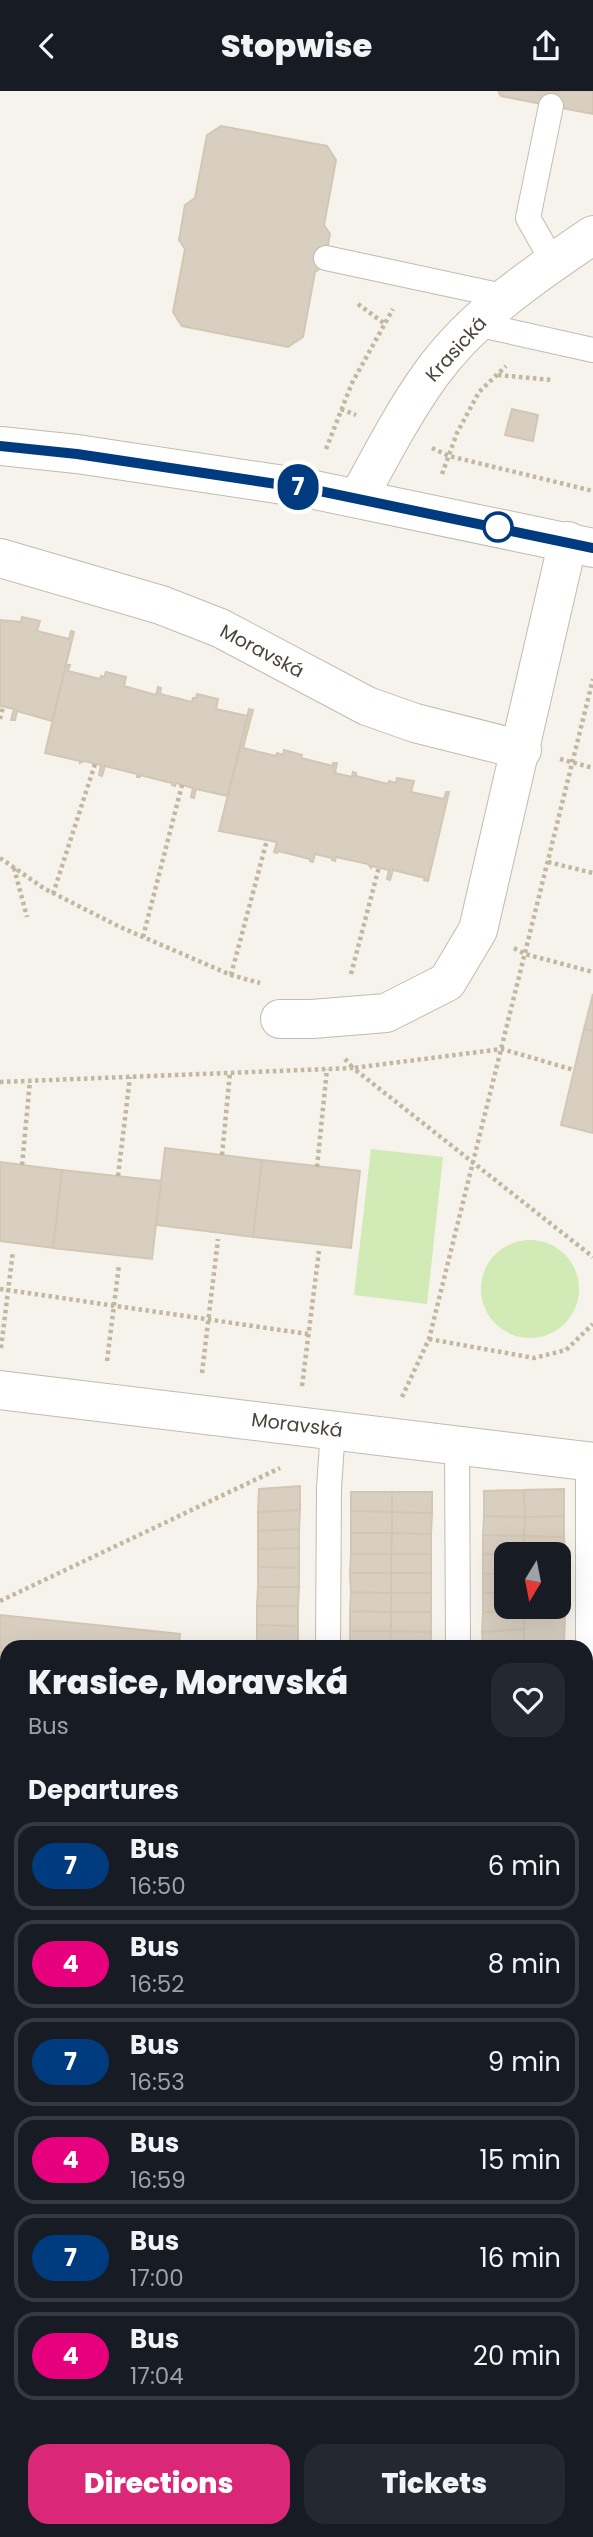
<!DOCTYPE html>
<html lang="en">
<head>
<meta charset="utf-8">
<style>
	:root { --surface:#171b24; --page:#242831; --text:#f1f3f6; --muted:#9ea1a6; --line:#363941; --accent:#db2777 }
	body { margin:0; font-family:Poppins,sans-serif; background:var(--page); color:var(--text); height:100vh; display:flex; flex-direction:column; font-size:26px; white-space:nowrap }
	* { box-sizing:border-box; margin:0 }
	p { font-size:23px; color:var(--muted) }
	.icon { flex:none; width:38px; height:38px; fill:none; stroke:currentColor; stroke-width:2; stroke-linecap:round; stroke-linejoin:round }
	.map { position:relative; flex:1; overflow:hidden }
	.drawer { position:absolute; left:0px; top:1549px; width:593px; height:898px; display:flex; flex-direction:column; background:var(--surface); border-radius:21px 21px 0 0; box-shadow:0 7px 28px #0002 }
	.drawer>* { flex:none }
	.badge { padding:0 14px; border-radius:23px; font-size:24px; line-height:46px }
	.needle { width:46px; rotate:190deg }
	.fabs { position:absolute; left:494px; top:1451px; display:grid; gap:14px }
	.fabs a { display:grid; place-items:center; width:77px; height:77px; border-radius:14px; background:var(--surface); box-shadow:0 7px 28px #0002; font-size:35px }
	.map>.badge { position:absolute; translate:-50% -50%; box-shadow:0 0 0 4px #fff }
	h2 { padding:0 28px; font-size:26px; line-height:63px }
	.round { display:grid; place-items:center; flex:none; width:74px; height:74px; border-radius:21px; background:var(--page) }
	.summary { display:flex; align-items:center; justify-content:space-between; height:119px; padding:0 28px }
	h1 { font-size:33px; font-weight:800; line-height:52px }
	.primary-button { display:flex; gap:14px; margin-top:auto; padding:14px 28px }
	.primary-button a { flex:1; height:80px; border-radius:21px; background:var(--accent); color:#fff; font-size:28px; font-weight:800; line-height:80px; text-align:center }
	.primary-button a+a { background:var(--page); color:var(--text) }
	ul { padding:0; list-style:none }
	li { display:flex; align-items:center; gap:21px; height:88px; margin:0 14px 10px; padding:0 14px; border:4px solid var(--line); border-radius:21px }
	li div { flex:1 }
	li b { display:block; font-size:26px }
	li em { font-style:normal }
	li .badge { min-width:77px; font-weight:700; text-align:center }
	header { display:flex; justify-content:space-between; align-items:center; height:91px; padding:0 28px; background:var(--surface); font-size:32px; font-weight:800 }
	.map>svg:first-child { display:block }
	.green { fill:#d2eab5 }
	.building { fill:#d8cfc1; stroke:#d3c7b4; stroke-width:2 }
	.lines { fill:none; stroke-linecap:round; stroke-linejoin:round }
	.service-casing { stroke:#c2bbae; stroke-width:26 }
	.minor-casing { stroke:#c2bbae; stroke-width:40 }
	.tertiary-casing { stroke:#c2bbae; stroke-width:40 }
	.path { stroke:#c4b79f; stroke-width:4.5; stroke-dasharray:3.5 3.5; stroke-linecap:butt }
	.service { stroke:#fff; stroke-width:24 }
	.minor { stroke:#fff; stroke-width:38 }
	.tertiary { stroke:#fff; stroke-width:38 }
	.line-casing { stroke:#fff; stroke-width:16 }
	.line { stroke:#003b80; stroke-width:10 }
	.stop-dot { fill:#fff; stroke:#003b80; stroke-width:3.5 }
	.labels { text-anchor:middle; dominant-baseline:central; stroke-width:5; stroke-linejoin:round; paint-order:stroke }
	.street-label { font-size:19px; fill:#4b4439; stroke:#fff }
</style>
</head>
<body>
<header><svg class="icon" aria-label="back" viewBox="0 0 24 24"><path d="M15 5l-7 7 7 7"/></svg>Stopwise<svg class="icon" aria-label="share" viewBox="0 0 24 24"><path d="M12 15V3M7 8l5-5 5 5M5 13v7h14v-7"/></svg></header>
<div class="map">
<svg width="593" height="2446" viewBox="0 0 593 2446">
	<rect width="100%" height="100%" fill="#f6f3ec"/>
	<!-- green -->
	<path class="green" d="M371,1058l72,8 -16,147 -73,-9z
		M481 1198a49 49 0 1 1 98 0a49 49 0 1 1-98 0Z
		M586,2156l7,1v62l-7,-1z
		M586,2334l7,1v111h-308l1,-6h300z"/>
	<!-- building -->
	<path class="building" d="M498,0h95v23l-92,-18z
		M221,35l106,20 9,14 -12,65 6,9 -6,32 -9,6 -12,65 -15,10 -106,-21 -9,-14 12,-63 -6,-9 6,-35 10,-7 12,-63z
		M512,318l26,6 -5,26 -28,-6z
		M22,526l18,4 -3,10 32,8 2,-8 3,1 -22,89 -35,-10 -2,9h-4l3,-11 -14,-3v-86l21,2z
		M66,574h4l-2,6 32,8 1,-3 3,1 2,-5 20,5 -2,9 32,9 2,-8 3,1 -1,6 32,8 1,-4h3l1,-4 21,5 -2,10 32,7 -20,80 -32,-7 -2,9 -3,-1 2,-9 -17,-5 -1,3 -3,-1v-2l-32,-8v2h-3v-3l-32,-8 -3,10 -3,-1 2,-10 -17,-4 -4,2v-2l-35,-8z
		M249,618l4,1 -10,38 33,8 1,-3 6,2 1,-5 18,5 -1,3 32,8v-3h4l-2,10 17,4 1,-5 3,1v3l32,8 1,-3 7,2 1,-5 17,3 -3,11 33,7 2,-7h3l-21,89 -4,-1 1,-2 -32,-8 -3,10 -3,-1 2,-9 -17,-4 -1,2 -3,-4 -32,-7 -1,4 -3,-1v-2l-17,-4 -2,8 -3,-1v-2l-32,-8 -1,2 -3,-1 3,-10 -58,-11z
		M593,903v37l-9,-2z
		M584,938l9,2v102l-32,-8z
		M165,1057l97,12 -9,77 -97,-12z
		M262,1069l98,11 -9,77 -98,-11z
		M0,1071l62,8 -9,78 -53,-7z
		M62,1079l99,11 -9,78 -99,-11z
		M300,1395v24l-42,2 1,-23z
		M564,1398v27l-39,1 -1,-27z
		M524,1399l1,27 -41,-1v-25z
		M351,1401h41v20l-41,-1z
		M392,1401h40v21l-40,-1z
		M300,1419l-1,19 -41,2v-19z
		M351,1420l41,1v21h-41z
		M392,1421l40,1 -1,21 -39,-1z
		M484,1425l41,1 -1,19 -41,-1z
		M564,1425v21l-40,-1 1,-19z
		M299,1438v19l-41,1v-18z
		M351,1442h41l-1,21h-40z
		M392,1442l39,1v20h-40z
		M483,1444l41,1v18h-41z
		M524,1445l40,1 1,21h-7v-4h-34z
		M299,1457v20l-41,-1v-18z
		M351,1463h40v19h-41z
		M391,1463h40v19h-40z
		M483,1463l23,1v19h-23z
		M558,1467h7l-1,20h-6z
		M258,1476l41,1v19h-41z
		M350,1482h41v20l-40,-1z
		M391,1482h40v20h-40z
		M483,1483h23v19h-23z
		M558,1487h6l1,20h-7z
		M258,1496h41l-1,19h-41z
		M351,1501l40,1v19l-41,-1z
		M391,1502h40v19h-40z
		M483,1502h23v14h18v5h-41z
		M558,1507h7v20h-41v-11h34z
		M257,1515h41v20l-41,-1z
		M350,1520l41,1v19h-41z
		M391,1521h40v20l-40,-1z
		M483,1521h41v17l-42,3z
		M0,1524l180,19 -1,13h-172v35l-7,-1z
		M524,1527h41l-1,23h-40z
		M257,1534l41,1v19l-41,-1z
		M524,1538v18h-41l-1,-15z
		M350,1540h41l-1,16h-40z
		M391,1540l40,1v15h-41z
		M524,1550h40v6h-40z
		M257,1553l41,1v2h-41z
		M0,1745h7v109l-7,-1z
		M588,1804l5,1v116l-7,-1z
		M0,1913l7,1v171l-7,-1z
		M7,2196v42h-7z
		M586,2251l7,1v84l-7,-2z
		M0,2255l7,1v152l-7,-1z
		M241,2440h27l-1,4z"/>
	<g class="lines">
		<!-- service casing -->
		<g class="service-casing">
			<path id="service" d="M551,15l-23,112 25,44
				M326,167l182,39
				M476,233l117,26
				M457,1353l1,203
				M588,1370v185l5,14
				M328,1556l1,-159 4,-59
				M0,1657l7,1
				M0,1884l7,1
				M586,1973l7,-2
				M586,2075l7,1
				M0,2149l7,-10
				M586,2235l7,1"/>
		</g>
		<!-- minor casing -->
		<g class="minor-casing">
			<path id="minor" d="M358,407c23,-42 45,-85 73,-124 42,-58 104,-100 162,-139
				M0,467l161,47 59,23 147,78 48,17 107,27
				M280,928h32l74,-6 61,-31 31,-52 90,-389
				M0,1299l593,72"/>
		</g>
		<!-- tertiary casing -->
		<g class="tertiary-casing">
			<path id="tertiary" d="M0,355l77,8 233,35 283,59"/>
		</g>
		<!-- path -->
		<path class="path" d="M358,213l27,20
			M498,284l54,5
			M341,318l15,6
			M432,357l17,8 144,35
			M326,358l26,-66 41,-74
			M442,383l15,-41 22,-41 27,-26
			M0,628l3,-12
			M560,668l33,9
			M0,767l45,31 75,38 111,48 29,8
			M548,771l45,11
			M14,777l13,49
			M53,803l42,-130
			M143,846l39,-152
			M514,857l11,6 68,18
			M351,883l28,-107
			M231,884l36,-135
			M345,968l8,9 149,-19 72,21
			M0,991l353,-14 240,189
			M222,1064l8,-82
			M22,1074l8,-84
			M317,1076l10,-98
			M118,1085l12,-99
			M0,1198l308,45
			M429,1248l105,19 32,-8 27,-26
			M1,1257l12,-97
			M107,1270l12,-96
			M202,1282l16,-134
			M302,1295l17,-135
			M402,1306l27,-58 164,-660
			M0,1510l280,-133"/>
		<!-- service -->
		<use href="#service" class="service"/>
		<!-- minor -->
		<use href="#minor" class="minor"/>
		<!-- tertiary -->
		<use href="#tertiary" class="tertiary"/>
	</g>
	<g class="lines">
		<!-- line casing -->
		<g class="line-casing">
			<path id="line" d="M0,355l77,8 233,35 283,59"/>
		</g>
		<!-- line -->
		<use href="#line" class="line"/>
	</g>
	<!-- markers -->
	<circle class="stop-dot" cx="498" cy="436" r="14"/>
	<g class="labels">
		<!-- street labels -->
		<g class="street-label">
			<text transform="translate(456 258) rotate(-48)">Krasická</text>
			<text transform="translate(262 560) rotate(28)">Moravská</text>
			<text transform="translate(297 1334) rotate(7)">Moravská</text>
		</g>
	</g>
</svg>
<div class="fabs">
<a><svg class="needle" viewBox="-14 -14 28 28"><path d="M0-13l5 13h-10z" fill="#e53935"/><path d="M0 13l5-13h-10z" fill="#9ea1a6"/></svg></a>
</div>
<b class="badge" style="left:298px;top:396px;background:#003b80;color:#fff">7</b>
<section class="drawer">
<div class="summary"><div><h1>Krasice, Moravská</h1><p>Bus</p></div><a class="round"><svg class="icon" aria-label="heart" viewBox="0 0 24 24"><path d="M12 20l-8-8c-3-5 5-10 8-4 3-6 11-1 8 4z"/></svg></a></div>
<h2>Departures</h2>
<ul>
<li><span class="badge" style="background:#003b80;color:#fff">7</span><div><b>Bus</b><p>16:50</p></div><em>6 min</em></li>
<li><span class="badge" style="background:#e6007e;color:#fff">4</span><div><b>Bus</b><p>16:52</p></div><em>8 min</em></li>
<li><span class="badge" style="background:#003b80;color:#fff">7</span><div><b>Bus</b><p>16:53</p></div><em>9 min</em></li>
<li><span class="badge" style="background:#e6007e;color:#fff">4</span><div><b>Bus</b><p>16:59</p></div><em>15 min</em></li>
<li><span class="badge" style="background:#003b80;color:#fff">7</span><div><b>Bus</b><p>17:00</p></div><em>16 min</em></li>
<li><span class="badge" style="background:#e6007e;color:#fff">4</span><div><b>Bus</b><p>17:04</p></div><em>20 min</em></li>
</ul>
<div class="primary-button"><a>Directions</a><a>Tickets</a></div>
</section>
</div>
</body>
</html>
